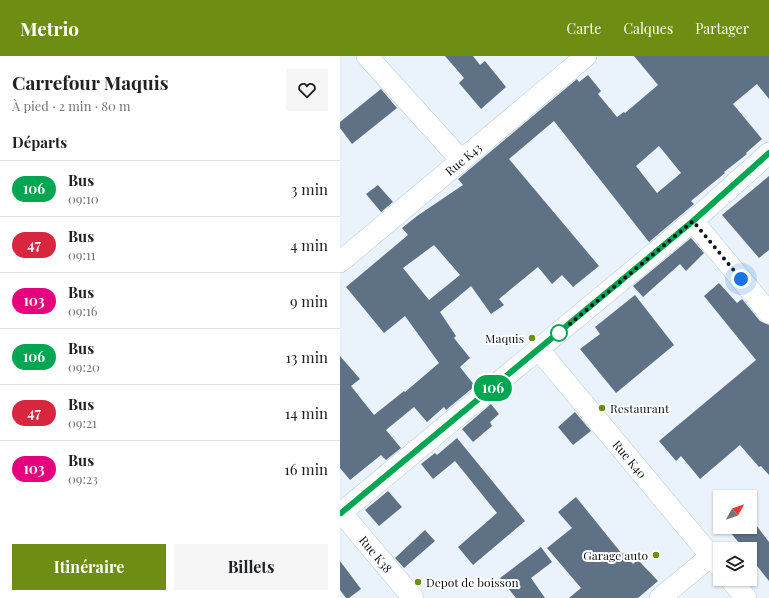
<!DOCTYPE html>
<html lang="fr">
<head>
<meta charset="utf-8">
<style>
	:root { --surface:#fff; --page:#f6f6f6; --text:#202124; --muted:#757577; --line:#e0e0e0; --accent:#6d8e12 }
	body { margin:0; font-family:"Playfair Display",serif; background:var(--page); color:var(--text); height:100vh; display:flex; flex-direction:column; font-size:15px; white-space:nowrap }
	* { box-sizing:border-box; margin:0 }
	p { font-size:13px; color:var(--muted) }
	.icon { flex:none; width:22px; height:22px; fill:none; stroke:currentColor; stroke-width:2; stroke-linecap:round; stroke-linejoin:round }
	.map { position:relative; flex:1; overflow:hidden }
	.details { display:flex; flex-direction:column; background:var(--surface); width:340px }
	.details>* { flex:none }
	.badge { padding:0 8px; border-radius:13px; font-size:14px; line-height:26px }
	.needle { width:26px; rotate:50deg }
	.tools { position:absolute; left:373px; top:434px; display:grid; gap:8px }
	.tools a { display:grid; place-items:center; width:44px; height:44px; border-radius:0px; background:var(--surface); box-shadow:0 1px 3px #0004; font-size:20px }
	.you { position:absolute; width:20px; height:20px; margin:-10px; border:3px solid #fff; border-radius:50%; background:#1a73e8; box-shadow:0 0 0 6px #1a73e833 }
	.map>.badge { position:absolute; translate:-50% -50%; box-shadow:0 0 0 2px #fff }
	h2 { padding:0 12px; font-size:15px; line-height:36px }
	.round { display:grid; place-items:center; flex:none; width:42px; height:42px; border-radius:0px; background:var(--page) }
	.headline { display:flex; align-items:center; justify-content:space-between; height:68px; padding:0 12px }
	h1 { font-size:19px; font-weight:700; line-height:30px }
	.action { display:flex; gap:8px; margin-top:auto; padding:8px 12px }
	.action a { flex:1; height:46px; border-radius:0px; background:var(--accent); color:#fff; font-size:16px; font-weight:700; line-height:46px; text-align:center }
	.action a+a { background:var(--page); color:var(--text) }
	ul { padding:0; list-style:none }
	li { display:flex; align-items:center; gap:12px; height:56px; padding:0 12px; border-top:1px solid var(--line) }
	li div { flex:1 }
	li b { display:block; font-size:15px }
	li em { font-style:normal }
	li .badge { min-width:44px; font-weight:700; text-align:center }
	header { display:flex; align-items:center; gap:24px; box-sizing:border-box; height:56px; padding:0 20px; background:var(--accent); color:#fff }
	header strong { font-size:19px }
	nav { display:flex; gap:22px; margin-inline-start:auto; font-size:14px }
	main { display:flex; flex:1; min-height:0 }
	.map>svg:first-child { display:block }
	.building { fill:#5f7285; fill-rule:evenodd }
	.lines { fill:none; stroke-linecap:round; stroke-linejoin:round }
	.street-casing { stroke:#b6cbe0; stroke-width:22 }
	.street { stroke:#fff; stroke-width:21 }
	.line-casing { stroke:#fff; stroke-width:9 }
	.line { stroke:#00a651; stroke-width:6 }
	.walk { stroke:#0c131b; stroke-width:4; stroke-dasharray:0 7.2 }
	.stop-dot { fill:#fff; stroke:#00a651; stroke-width:2 }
	.poi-dot { fill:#6d8e12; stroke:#fff; stroke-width:1.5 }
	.labels { text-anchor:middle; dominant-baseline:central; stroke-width:4; stroke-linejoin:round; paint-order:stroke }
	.street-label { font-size:12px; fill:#0c131b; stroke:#fff }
	.poi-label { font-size:12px; fill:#0c131b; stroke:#fff; text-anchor:end }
</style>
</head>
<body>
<header>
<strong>Metrio</strong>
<nav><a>Carte</a><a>Calques</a><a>Partager</a></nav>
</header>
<main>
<section class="details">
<div class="headline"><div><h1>Carrefour Maquis</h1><p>À pied · 2 min · 80 m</p></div><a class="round"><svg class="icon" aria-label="heart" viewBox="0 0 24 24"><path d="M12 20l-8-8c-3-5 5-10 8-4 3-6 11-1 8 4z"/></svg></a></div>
<h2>Départs</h2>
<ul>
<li><span class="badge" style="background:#00a651;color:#fff">106</span><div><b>Bus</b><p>09:10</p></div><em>3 min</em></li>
<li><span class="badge" style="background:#d7263d;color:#fff">47</span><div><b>Bus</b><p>09:11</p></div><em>4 min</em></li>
<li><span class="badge" style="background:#e6007e;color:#fff">103</span><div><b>Bus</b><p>09:16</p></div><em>9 min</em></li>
<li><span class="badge" style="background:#00a651;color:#fff">106</span><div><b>Bus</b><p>09:20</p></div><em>13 min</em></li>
<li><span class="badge" style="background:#d7263d;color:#fff">47</span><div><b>Bus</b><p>09:21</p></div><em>14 min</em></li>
<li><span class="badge" style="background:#e6007e;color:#fff">103</span><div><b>Bus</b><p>09:23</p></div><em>16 min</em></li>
</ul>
<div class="action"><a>Itinéraire</a><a>Billets</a></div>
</section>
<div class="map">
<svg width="429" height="542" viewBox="0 0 429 542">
	<rect width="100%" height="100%" fill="#eaf3fb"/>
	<!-- building -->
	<path class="building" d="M105,0h28l7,9 5,-4 21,26 -25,22 -22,-26 5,-5z
		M294,0h135v43l-12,-15 -24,20 29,35 -16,14 1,1 -23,18 1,1 -34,28 3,3 -45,38 -95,-121 -45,38 90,107 -26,21 -11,-12 -10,9 -14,-17 -39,32 5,6 -13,9 -20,-28 -31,26 16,24 -2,2 16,20 -10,9 15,19 -29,24 -2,-3 -17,15 -13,-15 -28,23 15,18 -15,12 -5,-5 -31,25 -10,-12v-112l20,23 -9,7 23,29 30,-24 1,1 34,-29 -34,-47 -21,17 -38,-46 62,-52 -6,-7 15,-12 46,-31 -5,-6 119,-100 2,3 9,-7 13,16 -3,3 19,23 7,-5 1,1 33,-28zM319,90l22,27 -24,20 -21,-27zM94,189l26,30 -31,25 -26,-32z
		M41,33l16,19 -45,36 -12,-16v-6z
		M429,120v74l-10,8 -37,-43z
		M38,129l15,17 -12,10 -15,-18z
		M351,182l13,15 -18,18 -6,-7 -37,33 -10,-11z
		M379,227l18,20 5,-4 18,22 9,4v150l-8,-9 -2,1 -19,-22 -40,34 -19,-23 -5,5 -17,-20 97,-81 -52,-64z
		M295,239l39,50 -58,48 -36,-44 20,-15 -5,-7z
		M151,348l8,10 -9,8 2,4 -19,16 -11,-13z
		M235,356l16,19 -18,14 -15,-18z
		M117,382l68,83 -52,44 -15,-18 39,-34 -42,-52 -22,18 -12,-15 14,-11 2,2z
		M48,435l14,16 -23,19 -14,-16z
		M236,441l46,57 1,-1 10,11 5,-4 20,21 -20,17h-69l12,-10 -34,-40 25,-20 -14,-16z
		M413,465l16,21v39l-19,-24v-8h-6l-18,-22h24v-4z
		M85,474l10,11 -31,27 -9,-10z
		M201,491l11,15 -21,16 14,20h-29l-16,-20z
		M0,505l21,28 -12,9h-3l-6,-8z"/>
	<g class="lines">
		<!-- street casing -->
		<g class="street-casing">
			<path id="street" d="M27,0l94,104
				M353,165l76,92
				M0,206l246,-206
				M199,294l181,217
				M0,455l73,87
				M1,457l352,-292 76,-68
				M390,523l16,19
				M320,542l51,-42"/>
		</g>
		<!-- street -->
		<use href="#street" class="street"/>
	</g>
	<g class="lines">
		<!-- line casing -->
		<g class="line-casing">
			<path id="line" d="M1,457l352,-292 76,-68"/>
		</g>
		<!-- line -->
		<use href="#line" class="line"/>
		<!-- walk -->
		<path class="walk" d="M219,277l134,-112 48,58"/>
	</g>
	<!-- markers -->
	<circle class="stop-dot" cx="219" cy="277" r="8"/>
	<g class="poi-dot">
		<circle cx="192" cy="282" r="4"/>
		<circle cx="262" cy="352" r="4"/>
		<circle cx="316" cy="499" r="4"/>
		<circle cx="78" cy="526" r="4"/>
	</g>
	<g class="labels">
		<!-- street labels -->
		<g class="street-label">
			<text transform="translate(123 103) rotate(-40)">Rue K43</text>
			<text transform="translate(290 403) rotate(50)">Rue K40</text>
			<text transform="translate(36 498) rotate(50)">Rue K38</text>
		</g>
		<!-- poi labels -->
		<g class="poi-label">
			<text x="184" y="282">Maquis</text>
			<text x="270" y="352" text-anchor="start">Restaurant</text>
			<text x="308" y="499">Garage auto</text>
			<text x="86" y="526" text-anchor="start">Depot de boisson</text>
		</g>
	</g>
</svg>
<div class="tools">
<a><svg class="needle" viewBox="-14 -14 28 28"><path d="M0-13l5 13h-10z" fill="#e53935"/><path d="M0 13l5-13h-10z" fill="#757577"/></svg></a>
<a><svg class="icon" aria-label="layers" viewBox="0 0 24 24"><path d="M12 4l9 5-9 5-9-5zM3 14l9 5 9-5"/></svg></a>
</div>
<div class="you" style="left:401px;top:223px"></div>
<b class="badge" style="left:153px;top:332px;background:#00a651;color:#fff">106</b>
</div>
</main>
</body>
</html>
